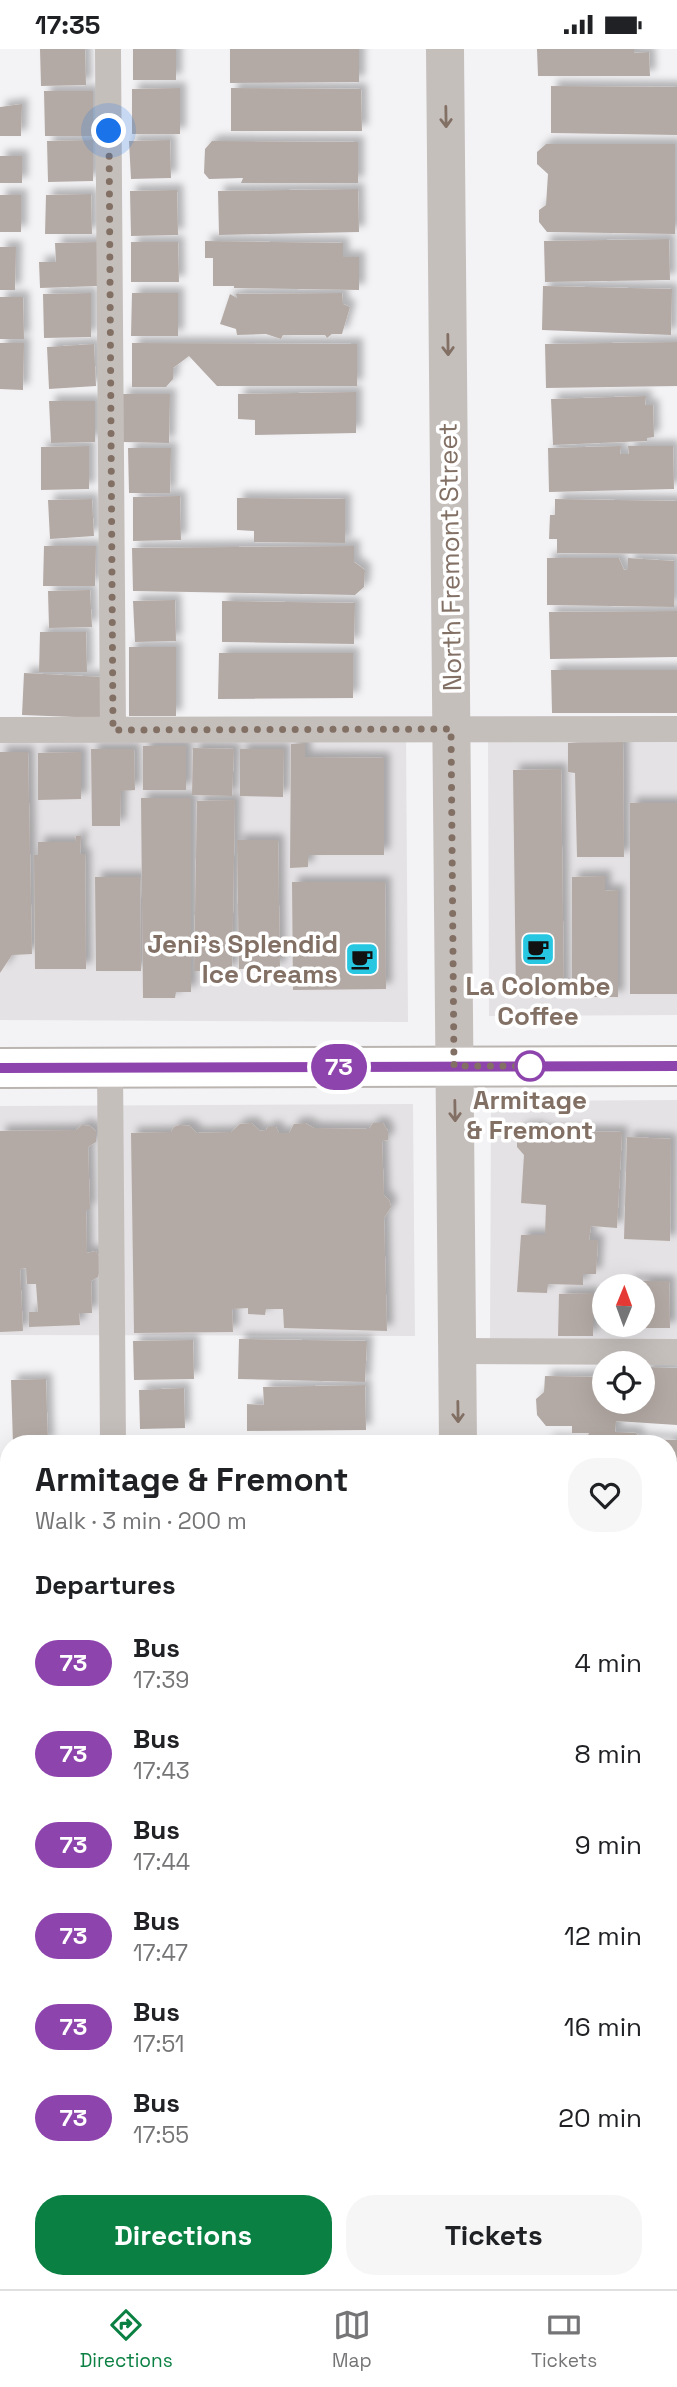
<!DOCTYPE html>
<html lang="en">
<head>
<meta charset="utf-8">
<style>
	:root { --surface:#fff; --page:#f6f6f6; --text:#202124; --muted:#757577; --line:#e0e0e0; --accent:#0b8043 }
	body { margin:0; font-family:"Space Grotesk",sans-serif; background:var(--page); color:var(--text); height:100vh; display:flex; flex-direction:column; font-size:26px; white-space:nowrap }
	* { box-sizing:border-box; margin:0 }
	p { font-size:23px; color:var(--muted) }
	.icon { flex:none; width:38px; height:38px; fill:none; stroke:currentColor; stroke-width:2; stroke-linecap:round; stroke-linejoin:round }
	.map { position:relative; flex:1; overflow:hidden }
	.details { position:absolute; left:0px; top:1386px; width:677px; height:854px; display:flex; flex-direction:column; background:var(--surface); border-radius:28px 28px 0 0; box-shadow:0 7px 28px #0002 }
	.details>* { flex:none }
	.badge { padding:0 14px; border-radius:23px; font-size:24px; line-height:46px }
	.needle { width:46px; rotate:1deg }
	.buttons { position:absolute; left:592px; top:1225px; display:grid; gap:14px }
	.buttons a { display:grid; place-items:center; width:63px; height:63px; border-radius:50%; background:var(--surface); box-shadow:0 7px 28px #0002; font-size:35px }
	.you { position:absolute; width:35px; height:35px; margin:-18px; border:5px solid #fff; border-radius:50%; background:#1a73e8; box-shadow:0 0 0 10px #1a73e833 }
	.map>.badge { position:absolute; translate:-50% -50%; box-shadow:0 0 0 4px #fff }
	h2 { padding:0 35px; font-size:26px; line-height:63px }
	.round { display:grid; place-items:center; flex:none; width:74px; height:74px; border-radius:28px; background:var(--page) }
	.head { display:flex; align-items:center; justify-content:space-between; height:119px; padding:0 35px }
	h1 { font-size:33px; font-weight:700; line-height:52px }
	.primary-button { display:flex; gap:14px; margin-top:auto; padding:14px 35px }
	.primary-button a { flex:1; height:80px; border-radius:28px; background:var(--accent); color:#fff; font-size:28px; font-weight:700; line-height:80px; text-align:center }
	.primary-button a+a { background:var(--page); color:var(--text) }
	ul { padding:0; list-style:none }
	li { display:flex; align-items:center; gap:21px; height:91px; padding:0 35px }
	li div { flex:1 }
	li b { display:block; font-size:26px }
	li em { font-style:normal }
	li .badge { min-width:77px; font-weight:700; text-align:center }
	.status { display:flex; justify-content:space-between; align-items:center; height:49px; padding:0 35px; background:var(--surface); direction:ltr }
	.status svg { height:19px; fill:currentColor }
	.tabs { display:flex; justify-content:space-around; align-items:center; height:98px; border-top:2px solid var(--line); background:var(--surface); font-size:19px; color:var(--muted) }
	.tabs a { display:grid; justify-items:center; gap:4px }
	.tabs .selected { color:var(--accent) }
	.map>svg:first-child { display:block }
	.built { fill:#e4e2e4; fill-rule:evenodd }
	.building { fill:#b4aaa5; filter:url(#shadow) }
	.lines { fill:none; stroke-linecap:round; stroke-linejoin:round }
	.secondary-casing { stroke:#bbb5b1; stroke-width:42 }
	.service { stroke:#c5bfbc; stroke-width:26 }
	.minor { stroke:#c5bfbc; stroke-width:38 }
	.secondary { stroke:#fff; stroke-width:38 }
	.oneway { stroke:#837065 }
	.line-casing { stroke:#fff; stroke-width:16 }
	.line { stroke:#8e44ad; stroke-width:10 }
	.walk { stroke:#837065; stroke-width:7; stroke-dasharray:0 12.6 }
	.stop-dot { fill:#fff; stroke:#8e44ad; stroke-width:3.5 }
	.labels { text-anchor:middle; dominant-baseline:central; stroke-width:7; stroke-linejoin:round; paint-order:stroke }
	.street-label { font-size:26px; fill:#837065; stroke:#fff }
	.poi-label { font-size:26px; font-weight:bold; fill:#837065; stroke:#fff; text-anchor:end }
	.stop-label { font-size:26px; font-weight:bold; fill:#837065; stroke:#fff }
</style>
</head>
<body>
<div class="status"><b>17:35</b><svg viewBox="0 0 49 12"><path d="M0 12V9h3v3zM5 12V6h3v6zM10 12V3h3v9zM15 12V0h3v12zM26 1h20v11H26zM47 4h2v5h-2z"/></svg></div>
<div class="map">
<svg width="677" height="2240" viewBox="0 0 677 2240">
	<defs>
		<filter id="shadow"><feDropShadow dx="6" dy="-6" stdDeviation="3.5" flood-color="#0004"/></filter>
	</defs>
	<rect width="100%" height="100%" fill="#f3f3f6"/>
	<!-- built -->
	<path class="built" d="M406,680l2,293 -408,-2v-290z
		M488,680h189v286l-188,1z
		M677,1051v252l-187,-1 1,-250zM604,1237h38v39h-38z
		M413,1055l2,232 -415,-1v-229z"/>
	<!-- building -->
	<path class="building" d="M40,0h45l1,36 -45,1z
		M133,0h43v31h-43z
		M230,0h129v33l-129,1z
		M537,0h97v4l15,-1 1,24h-112z
		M551,37l126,1v48l-126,-2z
		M180,39v46h-48v-45z
		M231,39l130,1 1,42h-131z
		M44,42h49v45h-48z
		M22,55l-1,32h-21v-29z
		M93,91v41l-45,1 -1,-41z
		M170,91l1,38 -40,1 -2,-38z
		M212,92l146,1v41h-117l2,-5 -34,1 -5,-6 1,-24z
		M546,95h129v90l-128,-2 -8,-10v-12l7,-5 2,-31 -11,-10v-12z
		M0,107h22v27h-22z
		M358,140l1,43 -140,3 -1,-44z
		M177,141l1,45 -47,1 -1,-45z
		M91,145l1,40h-47l1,-39z
		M0,146h21v37h-21z
		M669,190l1,41 -125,2 -1,-41z
		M205,192l138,2v14h16v33l-125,-2v-2h-21v-28h-8z
		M98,193v44l-58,2 -1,-26h17l-1,-19z
		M131,193h47l1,40h-48z
		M0,198h16l-1,43h-15z
		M543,237l129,3 -1,46 -129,-5z
		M91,244v44l-47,1 -1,-44z
		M132,244h46v43h-47z
		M342,244l1,11 7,3 -8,27h-10l-5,4 -2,-3h-42l-2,4 -15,-5 -29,1 -1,-6 -16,-5 10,-30 7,4 -1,-4z
		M0,248h23l1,42h-24z
		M677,293v44l-131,2 -1,-44z
		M0,294h24l-1,47 -23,-1z
		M132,294l225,1v42h-140l-28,-30 -16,12v11l-7,8h-34z
		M94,295l2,42 -47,3 -2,-42z
		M356,343v41l-101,2v-15l-17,-1v-25z
		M122,345h48l-1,49 -47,-1z
		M646,347l-1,9h8l1,32 -7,1v3l-94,4 -2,-46z
		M49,352h46v41l-44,1z
		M89,397v43l-48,1v-43z
		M621,397l-1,8h9l-1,-8h45l1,43 -125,3 -1,-44z
		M128,399h43l-1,45h-41z
		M180,447l1,44 -48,1v-44z
		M237,449l108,1v44l-91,-1v-11l-17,-1z
		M92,450l2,37 -44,3 -2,-39z
		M555,450l122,2v53l-120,-1v-14h-8l1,-24h5z
		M44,497h52l-1,40h-52z
		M354,497v16l11,8 -1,17 -9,8 -222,-4 -1,-43z
		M547,509h72l5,12 4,-1v-11l46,3v46l-127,-2z
		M90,541l2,37 -43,1 -1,-37z
		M175,551l1,41 -41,1 -2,-41z
		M222,552l133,2 -1,41 -132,-2z
		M677,562v46l-127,2 -1,-47z
		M40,583h46l1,40h-48z
		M129,598h47v69h-47z
		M219,604h134v45l-135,1z
		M551,621h126v43h-125z
		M24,624l79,4 -2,41 -79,-3z
		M623,693l1,115h-47l-2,-84 -7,-1v-29z
		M305,694v14l79,1v97h-76v12l-18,1 1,-124z
		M143,697h43v44h-43z
		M193,699l41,1 -2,47 -40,-1z
		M91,700h43l1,41 -14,1 -1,35h-28z
		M240,700h44l-1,48 -43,-1z
		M0,703h28l4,202 -20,1 -12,18z
		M81,703v47l-43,1v-47z
		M561,720l3,226 -48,1 -3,-226z
		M141,749h50v194h-15l-1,6h-32z
		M235,751l-3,171h-38l3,-170z
		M630,754h47v191h-47z
		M76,787h5l-1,18h5l1,115h-51l-1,-114h4v-13h37z
		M237,791h41l2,128 -41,1z
		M605,827v15l13,-1v107h-46v-120z
		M95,828h45l1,94h-45z
		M292,833h93l1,107 -93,1z
		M252,1074l8,8 6,-1 2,-3h8l3,6h10l5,-9 11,-1 9,5 55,1 4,-6h10l5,8v9l-6,1 2,54 5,5 2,7 -7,11 3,113 -103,-3 -1,-19h-17l-1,6 -17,-1v-6l-16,1 1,23 -99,1 -3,-200 40,-1 3,-5 6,-2 10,1 7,7 34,-1 9,-8z
		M82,1076l8,1 6,5v11l-8,5 2,62h-4l1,44 9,-2 6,11 -4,15 -7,4 1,32h-13l1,12 -51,2v-15h9l-2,-28h-9l-1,-16 -6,1 3,62 -23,1v-201l76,-1z
		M536,1078l9,4 77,1 -5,96 -26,-2 -2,14h9l-2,34h-13v11l-35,-1 -1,9 -30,-1 4,-57h24l1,-30 -25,-2 3,-48 -7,-8v-13l5,-6z
		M627,1088l44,2 -1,102 -46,-2z
		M628,1232h41l1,47h-41v-3h13v-39h-14z
		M593,1244v43h-35l1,-42z
		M239,1290l128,2 -2,41 -127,-3z
		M193,1291l1,39 -60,1 -1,-39z
		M646,1318l31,1v57l-61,-4 -1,11 21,1 4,6 37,1v42l-9,-1v-37h-124l6,-4 35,1 4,-8h-17v-7h-26l-9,-11 -1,-16 8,-7 1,-16 59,1v25h38v-25z
		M46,1330l2,65h-35l-2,-64z
		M365,1336l1,45 -119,1v-27l17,1 -1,-18z
		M184,1339l1,40 -45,1 -1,-39z
		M0,1422h9v52h-9z
		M668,1443h9v36h-9z
		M668,1483h9v42h-9z
		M0,1533h9v46h-9z
		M668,1533h9v41h-9z
		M0,1594h9v49h-9z
		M668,1642h9v67h-9z
		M0,1657l9,1v62h-9z
		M0,1780l9,1v42h-9z
		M668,1825h6l3,10v33h-9z
		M668,1877h6l2,87h-8z
		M0,1887h9v30h-9z
		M0,1976h9v41h-9z
		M668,2019h9v38l-9,1z
		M0,2027h9v40h-9z
		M668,2066h9v41l-9,1z
		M0,2131h9v49h-9z
		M668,2217l9,1v22h-122l1,-6 6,-3h106z
		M54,2231h49v9h-49z
		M150,2231h44l1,9h-45z
		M231,2231h140l1,9h-140z"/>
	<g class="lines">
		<!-- secondary casing -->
		<g class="secondary-casing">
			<path id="secondary" d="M0,1019l677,-2"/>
		</g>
		<!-- service -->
		<path class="service" d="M108,0l5,681
			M0,681l677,-1
			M110,1019l3,376
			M457,1302l220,1
			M120,2231v9"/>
		<!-- minor -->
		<path class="minor" d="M445,0l13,1395
			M465,2231v9"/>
		<!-- secondary -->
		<use href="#secondary" class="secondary"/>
	</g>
	<!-- one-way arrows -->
	<defs><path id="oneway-shaft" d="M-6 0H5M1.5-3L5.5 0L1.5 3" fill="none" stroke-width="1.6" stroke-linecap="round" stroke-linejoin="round" transform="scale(1.75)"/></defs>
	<g class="oneway">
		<use href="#oneway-shaft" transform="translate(446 68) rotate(89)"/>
		<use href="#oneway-shaft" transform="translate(448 296) rotate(89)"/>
		<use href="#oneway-shaft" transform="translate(455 1062) rotate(89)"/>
		<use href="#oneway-shaft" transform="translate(458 1363) rotate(89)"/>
	</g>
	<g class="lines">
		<!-- line casing -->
		<g class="line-casing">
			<path id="line" d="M0,1019l677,-2"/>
		</g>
		<!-- line -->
		<use href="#line" class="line"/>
		<!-- walk -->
		<path class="walk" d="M109,82l4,599 338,-1 3,337h76"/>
	</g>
	<!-- icons -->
	<defs>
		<g id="cafe-square" transform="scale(1.75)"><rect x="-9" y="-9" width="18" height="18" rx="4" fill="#27c6e1" stroke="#fff"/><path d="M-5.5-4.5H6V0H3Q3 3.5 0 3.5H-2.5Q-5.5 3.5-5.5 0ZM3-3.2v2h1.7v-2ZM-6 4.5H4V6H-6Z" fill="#111"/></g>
	</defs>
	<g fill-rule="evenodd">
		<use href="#cafe-square" x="538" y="900"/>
		<use href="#cafe-square" x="362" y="910"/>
	</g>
	<!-- markers -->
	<circle class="stop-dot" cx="530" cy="1017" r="14"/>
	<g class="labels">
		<!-- street labels -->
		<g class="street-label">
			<text transform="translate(450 508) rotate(-91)">North Fremont Street</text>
		</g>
		<!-- poi labels -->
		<g class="poi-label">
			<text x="338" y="895">Jeni's Splendid<tspan x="338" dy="30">Ice Creams</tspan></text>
			<text x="538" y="937" text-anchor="middle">La Colombe<tspan x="538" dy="30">Coffee</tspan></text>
		</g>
		<!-- stop labels -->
		<g class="stop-label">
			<text x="530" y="1051">Armitage<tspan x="530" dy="30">&amp; Fremont</tspan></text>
		</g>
	</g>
</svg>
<div class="buttons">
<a><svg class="needle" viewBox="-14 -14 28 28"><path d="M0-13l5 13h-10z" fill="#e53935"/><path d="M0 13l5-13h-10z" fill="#757577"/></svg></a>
<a><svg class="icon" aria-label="locate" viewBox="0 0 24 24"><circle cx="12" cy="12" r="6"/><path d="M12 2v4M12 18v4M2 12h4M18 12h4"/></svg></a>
</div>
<div class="you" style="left:109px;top:82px"></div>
<b class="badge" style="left:339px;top:1018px;background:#8e44ad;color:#fff">73</b>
<section class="details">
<div class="head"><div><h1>Armitage &amp; Fremont</h1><p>Walk · 3 min · 200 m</p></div><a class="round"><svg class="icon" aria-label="heart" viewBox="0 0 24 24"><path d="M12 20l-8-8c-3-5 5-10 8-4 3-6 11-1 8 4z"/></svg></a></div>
<h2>Departures</h2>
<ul>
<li><span class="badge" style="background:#8e44ad;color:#fff">73</span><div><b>Bus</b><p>17:39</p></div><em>4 min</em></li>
<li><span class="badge" style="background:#8e44ad;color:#fff">73</span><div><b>Bus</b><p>17:43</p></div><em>8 min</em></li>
<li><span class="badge" style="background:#8e44ad;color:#fff">73</span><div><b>Bus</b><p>17:44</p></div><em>9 min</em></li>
<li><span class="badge" style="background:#8e44ad;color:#fff">73</span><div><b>Bus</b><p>17:47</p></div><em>12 min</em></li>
<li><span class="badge" style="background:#8e44ad;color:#fff">73</span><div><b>Bus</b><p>17:51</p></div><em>16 min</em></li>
<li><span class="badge" style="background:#8e44ad;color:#fff">73</span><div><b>Bus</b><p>17:55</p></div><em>20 min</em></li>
</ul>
<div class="primary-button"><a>Directions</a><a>Tickets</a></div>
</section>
</div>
<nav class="tabs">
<a class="selected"><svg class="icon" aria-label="directions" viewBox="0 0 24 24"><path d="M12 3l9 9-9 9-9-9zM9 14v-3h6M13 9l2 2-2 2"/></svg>Directions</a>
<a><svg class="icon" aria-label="map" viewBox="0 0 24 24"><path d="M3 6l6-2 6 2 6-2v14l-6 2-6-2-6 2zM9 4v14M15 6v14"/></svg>Map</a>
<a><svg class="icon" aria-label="tickets" viewBox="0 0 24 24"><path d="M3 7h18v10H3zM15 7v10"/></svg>Tickets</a>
</nav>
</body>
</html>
